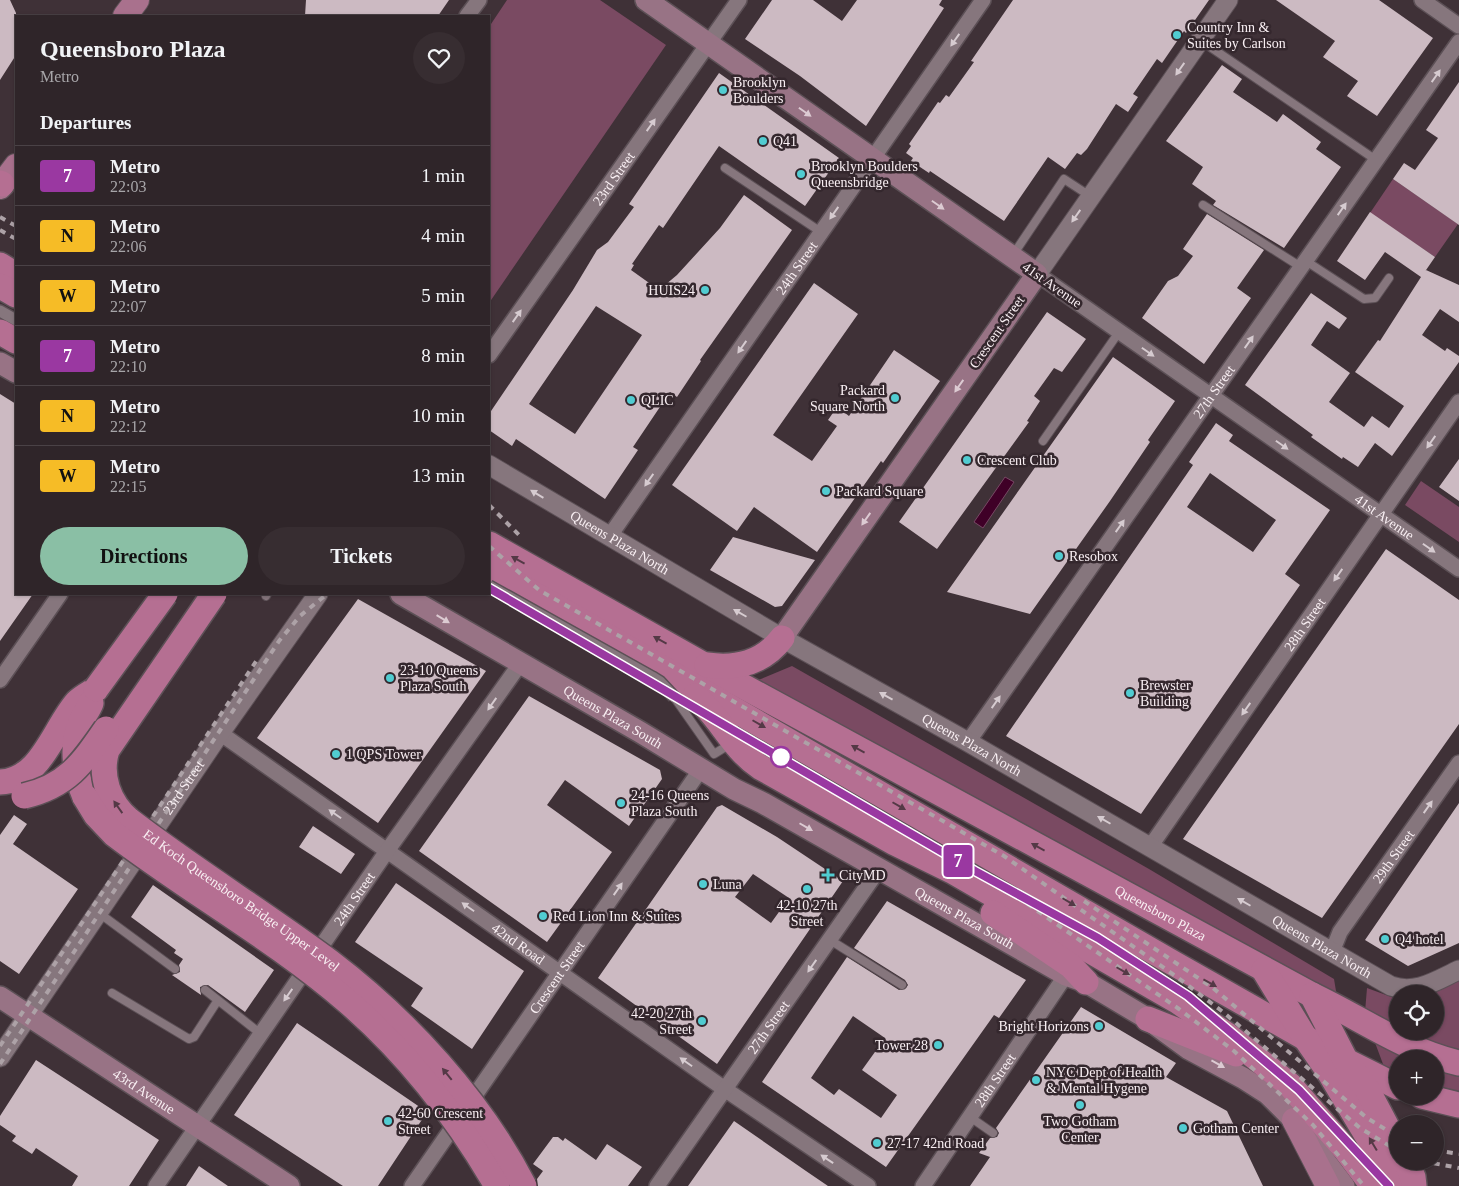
<!DOCTYPE html>
<html lang="en">
<head>
<meta charset="utf-8">
<style>
	:root { --surface:#2f2529; --page:#372d31; --text:#f1f3f6; --muted:#a7a5a8; --line:#4a4246; --accent:#8abfa5 }
	body { margin:0; font-family:Georgia,serif; background:var(--page); color:var(--text); height:100vh; display:flex; flex-direction:column; font-size:19px; white-space:nowrap }
	* { box-sizing:border-box; margin:0 }
	p { font-size:16px; color:var(--muted) }
	.icon { flex:none; width:28px; height:28px; fill:none; stroke:currentColor; stroke-width:2; stroke-linecap:round; stroke-linejoin:round }
	.map { position:relative; flex:1; overflow:hidden }
	.panel { position:absolute; left:15px; top:15px; width:475px; height:580px; display:flex; flex-direction:column; background:var(--surface); border-radius:0px; box-shadow:0 1px 4px #0004,0 0 0 1px var(--line) }
	.panel>* { flex:none }
	.badge { padding:0 10px; border-radius:4px; font-size:18px; line-height:32px }
	.buttons { position:absolute; left:1389px; top:985px; display:grid; gap:10px }
	.buttons a { display:grid; place-items:center; width:55px; height:55px; border-radius:50%; background:var(--surface); box-shadow:0 1px 4px #0004,0 0 0 1px var(--line); font-size:25px }
	.map>.badge { position:absolute; translate:-50% -50%; box-shadow:0 0 0 2px #fff }
	h2 { padding:0 25px; font-size:19px; line-height:45px }
	.round { display:grid; place-items:center; flex:none; width:52px; height:52px; border-radius:26px; background:var(--page) }
	.head { display:flex; align-items:center; justify-content:space-between; height:85px; padding:0 25px }
	h1 { font-size:24px; font-weight:600; line-height:38px }
	.cta { display:flex; gap:10px; margin-top:auto; padding:10px 25px }
	.cta a { flex:1; height:58px; border-radius:30px; background:var(--accent); color:#111; font-size:20px; font-weight:600; line-height:58px; text-align:center }
	.cta a+a { background:var(--page); color:var(--text) }
	ul { padding:0; list-style:none }
	li { display:flex; align-items:center; gap:15px; height:60px; padding:0 25px; border-top:1px solid var(--line) }
	li div { flex:1 }
	li b { display:block; font-size:19px }
	li em { font-style:normal }
	li .badge { min-width:55px; font-weight:700; text-align:center }
	.map>svg:first-child { display:block }
	.green { fill:#7a4a62 }
	.water { fill:#3f0027; stroke:#774864 }
	.building { fill:#ccbac2; fill-rule:evenodd }
	.lines { fill:none; stroke-linecap:round; stroke-linejoin:round }
	.service-casing { stroke:#5c5056; stroke-width:10 }
	.pedestrian-casing { stroke:#5c5056; stroke-width:14 }
	.minor-casing { stroke:#5c5056; stroke-width:18 }
	.tertiary-casing { stroke:#5c5056; stroke-width:21 }
	.secondary-casing { stroke:#5c5056; stroke-width:24 }
	.primary-casing { stroke:#5c5056; stroke-width:26 }
	.trunk-casing { stroke:#5c5056; stroke-width:28 }
	.service { stroke:#86767d; stroke-width:8 }
	.pedestrian { stroke:#86767d; stroke-width:11 }
	.minor { stroke:#86767d; stroke-width:15 }
	.tertiary { stroke:#86767d; stroke-width:19 }
	.secondary { stroke:#987385; stroke-width:21 }
	.primary { stroke:#a9718d; stroke-width:24 }
	.trunk { stroke:#b56f92; stroke-width:25 }
	.rail { stroke:#ada2a7; stroke-width:4; stroke-dasharray:6 6; stroke-linecap:butt }
	.pedestrian-bridge-casing { stroke:#5c5056; stroke-width:14; stroke-linecap:butt }
	.trunk-bridge-casing { stroke:#5c5056; stroke-width:28; stroke-linecap:butt }
	.pedestrian-bridge { stroke:#86767d; stroke-width:11 }
	.trunk-bridge { stroke:#b56f92; stroke-width:25 }
	.oneway { fill:#d6cbd0 }
	.oneway2 { fill:#dccad2 }
	.oneway3 { fill:#543946 }
	.line-casing { stroke:#fff; stroke-width:11 }
	.line { stroke:#9a38a1; stroke-width:8 }
	.poi-dot { fill:#51ccd1; stroke:#34272d; stroke-width:2 }
	.stop-dot { fill:#fff; stroke:#9a38a1; stroke-width:2.5 }
	.labels { text-anchor:middle; dominant-baseline:central; stroke-width:5; stroke-linejoin:round; paint-order:stroke }
	.poi-label { font-size:14px; fill:#f9eff3; stroke:#34272d; text-anchor:start }
	.street-label { font-size:14px; fill:#f9eff3; stroke:#34272d }
</style>
</head>
<body>
<div class="map">
<svg width="1459" height="1186" viewBox="0 0 1459 1186">
	<rect width="100%" height="100%" fill="#3f3137"/>
	<!-- green -->
	<path class="green" d="M507,0h93l66,45 -177,258v-276z
		M1393,179l65,45 -23,33 -65,-44z
		M1421,481l38,26v35l-54,-37z
		M792,666l357,203 185,110 3,18 -581,-316z
		M1459,978v77l-61,-24h37v-37h-8z
		M1367,988l30,11v32l-32,-19z
		M1374,1040l35,19h-11l-1,18 -11,-5z
		M1435,1069l24,7v20l-24,-5z"/>
	<!-- water -->
	<path class="water" d="M1005,477l9,5 -31,46 -9,-6z"/>
	<!-- building -->
	<path class="building" d="M0,0h10l6,13v42l-16,25z
		M306,0h143l-11,16h-133z
		M772,0h41l29,21 15,-21h85l-3,5 5,3 -78,118 -66,-50 -55,-37z
		M1013,0h196l-23,33 -2,-2 -22,32 -5,-4 -24,35 5,3 -10,15 -12,-8 -29,45 -6,6 -4,-2 -12,16 -17,-12 -44,64 -74,-50 -1,2 -18,-12 2,-3 -7,-5 5,-7 -2,-2 29,-42 2,1 6,-8 3,2 25,-35 -3,-1z
		M1276,0h103l54,38 -56,78 -30,-20 11,-15 -35,-24 12,-16z
		M1222,65l20,14 -9,13 44,30 6,-8 38,28 -5,7 25,18 -57,81 -71,-43 3,-4 -24,-17 11,-17 -37,-26z
		M719,73l120,85 -34,48 -86,-60 -56,82 -4,-3 -27,39 2,1 -3,5 28,20 18,-15 43,-47 24,-33 48,35 -92,130 1,1 -24,36 -7,-5 -37,55 5,3 -33,49 -89,-60 -4,7 -23,-16v-16l84,-124 24,-40 11,-8 26,-35 -5,-3zM596,306l46,29 -67,99 -46,-30z
		M1459,82v143l-66,-46 11,-16 11,7 23,-32 -12,-8z
		M1370,212l65,45 -11,16 2,-3 33,15v37l-19,-13 -18,26 23,16 2,-3 12,8v6l-67,94 -17,-13 -17,24 -15,-10 -1,2 -31,-22 2,-2 -68,-50 66,-92 36,25 -8,11 -12,-8 -16,24 39,28 -21,29 35,25 8,-11 17,12 15,-22 -49,-34 23,-32 2,1 41,-64 -36,-25 -20,28 -28,-19z
		M1207,214l57,36 -27,38 14,10 -47,66 -62,-46 26,-37 10,-5 15,-20 -10,-7z
		M814,283l44,31 -85,121 39,26 25,-35 -9,-6 9,-13 12,9 45,-66 46,31 -57,82 -2,-2 -64,91 -63,-45 -17,24 -65,-46z
		M1047,312l39,27 -24,33 -8,-4 -20,28 6,5 -13,20 2,1 -92,127 -38,-27z
		M1113,357l62,44 -27,39 2,2 -40,59 -80,113 -83,-22z
		M0,394l16,10v190h17l-33,47z
		M1216,423l17,12 -4,6 101,69 -45,64 15,11 -159,229 -135,-78 187,-271 -4,-3zM1210,473l66,47 -23,32 -66,-45z
		M1459,459v42l-20,-14z
		M733,537l82,23 -33,46 -7,1 -65,-37z
		M1386,549l73,51v124l-137,194 -139,-79z
		M358,599l128,72 -108,152 -121,-85z
		M529,696l131,74 2,9 -33,47 -64,-46 -18,25 65,47 -65,90 -128,-91z
		M1459,803v140l-51,23 -43,-26z
		M722,805l55,32 66,44 -126,183 -119,-86 119,-171zM753,874l36,24 -18,25 -36,-26z
		M14,815l13,9 -14,20 65,45 -59,85 -19,-13v-126z
		M313,826l42,28 -14,20 -42,-27z
		M396,883l128,88 -52,78 -61,-43 12,-18 -68,-46z
		M153,885l121,85 -29,42 -37,-27 -8,2 1,8 -29,-20 8,-3 -1,-7 4,-6 -9,-6 2,-3 -45,-33z
		M887,901l139,79 -27,38 -5,-3 -108,152 -124,-85 85,-125 52,33 7,-2 2,-3 -3,-5 -51,-32zM853,1016l32,22 -23,32 35,25 -16,23 -42,-29 -5,6 -23,-17z
		M1081,1007l95,56 -10,14 61,34 36,75h-293l20,-29 -11,-4 11,-15 7,-1 2,-4 -3,-5z
		M297,1023l130,89 -49,74h-35l-109,-71z
		M36,1060l123,80 -30,46h-57l6,-10 -42,-28 -4,6 -20,-13 4,-5 -16,-11v-9z
		M734,1121l72,50 22,15h-140z
		M553,1137h5l5,4 2,-3 31,22 11,-16 35,23 -14,19h-90l-1,-7 6,-8 -10,-7z
		M199,1166l29,20h-42z"/>
	<g class="lines">
		<!-- service casing -->
		<g class="service-casing">
			<path id="service" d="M1200,40l176,120
				M725,168l96,64
				M1203,205l98,62
				M1013,255l51,-76 26,17
				M1306,261l58,38 11,-1 14,-20
				M1043,441l76,-109
				M266,596l1,-2
				M674,697l40,57 18,-11
				M99,913l76,56
				M830,940l72,45
				M205,990l56,44
				M112,993l77,46 5,-2 24,-37
				M970,1117l23,16"/>
		</g>
		<!-- pedestrian casing -->
		<g class="pedestrian-casing">
			<path id="pedestrian" d="M0,311l16,9"/>
		</g>
		<!-- minor casing -->
		<g class="minor-casing">
			<g id="minor">
				<path d="M1422,0l37,26"/>
				<path d="M467,16l12,-16"/>
				<path id="s1" d="M1037,274l422,295"/>
				<path id="s2" d="M489,355l250,-355"/>
				<path id="s3" d="M609,537l374,-537"/>
				<path d="M0,680l60,-86"/>
				<path id="s4" d="M220,733l506,357 142,96"/>
				<path id="s5" d="M968,742l491,-700"/>
				<path id="s6" d="M1150,847l309,-445"/>
				<path id="s7" d="M1332,952l8,-20 119,-169"/>
				<path id="s8" d="M156,1186l231,-335 133,-187"/>
				<path id="s9" d="M412,1186l289,-417"/>
				<path id="s10" d="M657,1186l222,-317"/>
				<path id="s11" d="M923,1186l143,-211"/>
			</g>
		</g>
		<!-- tertiary casing -->
		<g class="tertiary-casing">
			<g id="tertiary">
				<path d="M1037,274l191,-274"/>
				<path id="s12" d="M489,465l293,173 186,104 423,244c25,9 46,-6 68,-16"/>
				<path id="s13" d="M0,1057l220,-324 98,-139"/>
			</g>
		</g>
		<!-- secondary casing -->
		<g class="secondary-casing">
			<g id="secondary">
				<path d="M646,0l391,274 -255,364"/>
				<path d="M0,363l16,9"/>
				<path id="s14" d="M401,594l239,138 94,57 29,14 303,172 20,7 62,37 41,30 54,29 25,16 26,26 50,66"/>
				<path id="s15" d="M0,997l289,189"/>
			</g>
		</g>
		<!-- primary casing -->
		<g class="primary-casing">
			<path id="primary" d="M125,16l12,-16
				M0,187l16,-21
				M1294,1120l34,66"/>
		</g>
		<!-- trunk casing -->
		<g class="trunk-casing">
			<g id="trunk">
				<path d="M0,183l2,1"/>
				<path d="M0,265l16,10"/>
				<path d="M0,286l16,9"/>
				<path d="M0,332l16,9"/>
				<path id="s16" d="M489,544l213,120 610,331c49,23 94,56 147,68"/>
				<path d="M489,568l684,395 173,98 52,26"/>
				<path d="M707,665c30,4 56,-2 75,-27"/>
				<path d="M695,696c26,22 37,52 65,71l135,76 57,28 225,130 49,33 64,51 55,64 28,37"/>
				<path d="M0,782c41,-1 54,-54 77,-80 5,-5 13,-9 19,-13"/>
				<path d="M85,797c-10,-22 -14,-50 -5,-73 2,-7 8,-13 11,-21"/>
				<path d="M993,913l78,53 15,16"/>
				<path d="M1264,970l40,66 27,39 66,111"/>
				<path d="M1312,995l34,66 21,28 31,59"/>
				<path d="M1148,1019l88,35"/>
				<path d="M1422,1096l37,9"/>
				<path d="M1405,1161l8,16 1,9"/>
			</g>
		</g>
		<!-- service -->
		<use href="#service" class="service"/>
		<!-- pedestrian -->
		<use href="#pedestrian" class="pedestrian"/>
		<!-- minor -->
		<use href="#minor" class="minor"/>
		<!-- tertiary -->
		<use href="#tertiary" class="tertiary"/>
		<!-- secondary -->
		<use href="#secondary" class="secondary"/>
		<!-- primary -->
		<use href="#primary" class="primary"/>
		<!-- trunk -->
		<use href="#trunk" class="trunk"/>
		<!-- rail -->
		<path class="rail" d="M0,217l16,9
			M0,230l16,9
			M489,505l31,31
			M489,546l50,44 465,266 173,121 46,35 137,116 38,23
			M489,589l478,273 212,147 55,42 79,74 51,61
			M1084,901l129,87 154,130 31,19
			M1098,938l90,58 41,33 70,61 90,96
			M0,1046l257,-386
			M0,1064l279,-423 21,-25 27,-22
			M1435,1150l24,4
			M1422,1161l37,7"/>
		<!-- pedestrian-bridge casing -->
		<g class="pedestrian-bridge-casing">
			<path id="pedestrian-bridge" d="M489,586l163,91 8,5 14,15"/>
		</g>
		<!-- trunk-bridge casing -->
		<g class="trunk-bridge-casing">
			<g id="trunk-bridge">
				<path id="s17" d="M214,594l-107,156c-8,26 2,53 22,70 65,50 135,93 201,142 76,58 150,138 194,224"/>
				<path d="M96,689l69,-95"/>
				<path d="M24,796c43,-10 58,-32 82,-67"/>
				<path d="M85,797l11,18 18,19c76,58 161,105 234,168 60,52 109,115 149,184"/>
			</g>
		</g>
		<!-- pedestrian-bridge -->
		<use href="#pedestrian-bridge" class="pedestrian-bridge"/>
		<!-- trunk-bridge -->
		<use href="#trunk-bridge" class="trunk-bridge"/>
	</g>
	<!-- one-way arrows -->
	<defs><path id="oneway-solid" d="M-6-.8H1V-3.2L6.5 0L1 3.2V.8H-6Z" transform="scale(1.25)"/></defs>
	<g class="oneway">
		<use href="#oneway-solid" transform="translate(955 40) rotate(125)"/>
		<use href="#oneway-solid" transform="translate(1180 69) rotate(125)"/>
		<use href="#oneway-solid" transform="translate(1436 76) rotate(-55)"/>
		<use href="#oneway-solid" transform="translate(651 125) rotate(-55)"/>
		<use href="#oneway-solid" transform="translate(1342 209) rotate(-55)"/>
		<use href="#oneway-solid" transform="translate(834 213) rotate(125)"/>
		<use href="#oneway-solid" transform="translate(1076 216) rotate(125)"/>
		<use href="#oneway-solid" transform="translate(517 316) rotate(-55)"/>
		<use href="#oneway-solid" transform="translate(1249 342) rotate(-55)"/>
		<use href="#oneway-solid" transform="translate(742 347) rotate(125)"/>
		<use href="#oneway-solid" transform="translate(1148 352) rotate(35)"/>
		<use href="#oneway-solid" transform="translate(1431 442) rotate(125)"/>
		<use href="#oneway-solid" transform="translate(1282 445) rotate(35)"/>
		<use href="#oneway-solid" transform="translate(649 480) rotate(125)"/>
		<use href="#oneway-solid" transform="translate(537 494) rotate(-149)"/>
		<use href="#oneway-solid" transform="translate(1120 526) rotate(-55)"/>
		<use href="#oneway-solid" transform="translate(1429 548) rotate(35)"/>
		<use href="#oneway-solid" transform="translate(1338 575) rotate(125)"/>
		<use href="#oneway-solid" transform="translate(740 613) rotate(-150)"/>
		<use href="#oneway-solid" transform="translate(886 696) rotate(-151)"/>
		<use href="#oneway-solid" transform="translate(996 702) rotate(-55)"/>
		<use href="#oneway-solid" transform="translate(492 704) rotate(125)"/>
		<use href="#oneway-solid" transform="translate(1246 709) rotate(125)"/>
		<use href="#oneway-solid" transform="translate(1428 807) rotate(-55)"/>
		<use href="#oneway-solid" transform="translate(335 814) rotate(-145)"/>
		<use href="#oneway-solid" transform="translate(1104 820) rotate(-150)"/>
		<use href="#oneway-solid" transform="translate(618 889) rotate(-55)"/>
		<use href="#oneway-solid" transform="translate(1244 902) rotate(-150)"/>
		<use href="#oneway-solid" transform="translate(468 907) rotate(-145)"/>
		<use href="#oneway-solid" transform="translate(812 966) rotate(125)"/>
		<use href="#oneway-solid" transform="translate(288 995) rotate(125)"/>
		<use href="#oneway-solid" transform="translate(686 1062) rotate(-145)"/>
		<use href="#oneway-solid" transform="translate(827 1159) rotate(-146)"/>
	</g>
	<g class="oneway2">
		<use href="#oneway-solid" transform="translate(805 112) rotate(35)"/>
		<use href="#oneway-solid" transform="translate(938 205) rotate(35)"/>
		<use href="#oneway-solid" transform="translate(959 386) rotate(125)"/>
		<use href="#oneway-solid" transform="translate(866 519) rotate(125)"/>
		<use href="#oneway-solid" transform="translate(443 619) rotate(31)"/>
		<use href="#oneway-solid" transform="translate(806 827) rotate(30)"/>
		<use href="#oneway-solid" transform="translate(1218 1064) rotate(29)"/>
	</g>
	<g class="oneway3">
		<use href="#oneway-solid" transform="translate(518 560) rotate(-151)"/>
		<use href="#oneway-solid" transform="translate(660 640) rotate(-151)"/>
		<use href="#oneway-solid" transform="translate(759 724) rotate(30)"/>
		<use href="#oneway-solid" transform="translate(858 749) rotate(-151)"/>
		<use href="#oneway-solid" transform="translate(899 806) rotate(30)"/>
		<use href="#oneway-solid" transform="translate(118 807) rotate(-125)"/>
		<use href="#oneway-solid" transform="translate(1038 847) rotate(-151)"/>
		<use href="#oneway-solid" transform="translate(1069 902) rotate(30)"/>
		<use href="#oneway-solid" transform="translate(1123 971) rotate(30)"/>
		<use href="#oneway-solid" transform="translate(1210 983) rotate(29)"/>
		<use href="#oneway-solid" transform="translate(447 1074) rotate(-129)"/>
		<use href="#oneway-solid" transform="translate(1373 1144) rotate(-121)"/>
	</g>
	<g class="lines">
		<!-- line casing -->
		<g class="line-casing">
			<path id="line" d="M489,588l486,283 123,67 90,58 111,94 90,96"/>
		</g>
		<!-- line -->
		<use href="#line" class="line"/>
	</g>
	<!-- markers -->
	<g class="poi-dot">
		<circle cx="1177" cy="35" r="5"/>
		<circle cx="723" cy="90" r="5"/>
		<circle cx="763" cy="141" r="5"/>
		<circle cx="801" cy="174" r="5"/>
		<circle cx="705" cy="290" r="5"/>
		<circle cx="895" cy="398" r="5"/>
		<circle cx="631" cy="400" r="5"/>
		<circle cx="967" cy="460" r="5"/>
		<circle cx="826" cy="491" r="5"/>
		<circle cx="1059" cy="556" r="5"/>
		<circle cx="390" cy="678" r="5"/>
		<circle cx="1130" cy="693" r="5"/>
		<circle cx="336" cy="754" r="5"/>
		<circle cx="621" cy="803" r="5"/>
		<path d="M825.5 867.5h5v5h5v5h-5v5h-5v-5h-5v-5h5z"/>
		<circle cx="703" cy="884" r="5"/>
		<circle cx="807" cy="889" r="5"/>
		<circle cx="543" cy="916" r="5"/>
		<circle cx="1385" cy="939" r="5"/>
		<circle cx="702" cy="1021" r="5"/>
		<circle cx="1099" cy="1026" r="5"/>
		<circle cx="938" cy="1045" r="5"/>
		<circle cx="1036" cy="1080" r="5"/>
		<circle cx="1080" cy="1105" r="5"/>
		<circle cx="388" cy="1121" r="5"/>
		<circle cx="1183" cy="1128" r="5"/>
		<circle cx="877" cy="1143" r="5"/>
	</g>
	<circle class="stop-dot" cx="781" cy="757" r="10"/>
	<g class="labels">
		<!-- poi labels -->
		<g class="poi-label">
			<text x="1187" y="27">Country Inn &amp;<tspan x="1187" dy="16">Suites by Carlson</tspan></text>
			<text x="733" y="82">Brooklyn<tspan x="733" dy="16">Boulders</tspan></text>
			<text x="773" y="141">Q41</text>
			<text x="811" y="166">Brooklyn Boulders<tspan x="811" dy="16">Queensbridge</tspan></text>
			<text x="695" y="290" text-anchor="end">HUIS24</text>
			<text x="885" y="390" text-anchor="end">Packard<tspan x="885" dy="16">Square North</tspan></text>
			<text x="641" y="400">QLIC</text>
			<text x="977" y="460">Crescent Club</text>
			<text x="836" y="491">Packard Square</text>
			<text x="1069" y="556">Resobox</text>
			<text x="400" y="670">23-10 Queens<tspan x="400" dy="16">Plaza South</tspan></text>
			<text x="1140" y="685">Brewster<tspan x="1140" dy="16">Building</tspan></text>
			<text x="346" y="754">1 QPS Tower</text>
			<text x="631" y="795">24-16 Queens<tspan x="631" dy="16">Plaza South</tspan></text>
			<text x="839" y="875">CityMD</text>
			<text x="713" y="884">Luna</text>
			<text x="807" y="905" text-anchor="middle">42-10 27th<tspan x="807" dy="16">Street</tspan></text>
			<text x="553" y="916">Red Lion Inn &amp; Suites</text>
			<text x="1395" y="939">Q4 hotel</text>
			<text x="692" y="1013" text-anchor="end">42-20 27th<tspan x="692" dy="16">Street</tspan></text>
			<text x="1089" y="1026" text-anchor="end">Bright Horizons</text>
			<text x="928" y="1045" text-anchor="end">Tower 28</text>
			<text x="1046" y="1072">NYC Dept of Health<tspan x="1046" dy="16">&amp; Mental Hygene</tspan></text>
			<text x="398" y="1113">42-60 Crescent<tspan x="398" dy="16">Street</tspan></text>
			<text x="1080" y="1121" text-anchor="middle">Two Gotham<tspan x="1080" dy="16">Center</tspan></text>
			<text x="1193" y="1128">Gotham Center</text>
			<text x="887" y="1143">27-17 42nd Road</text>
		</g>
		<!-- street labels -->
		<g class="street-label">
			<text stroke="none"><textPath href="#s2" startOffset="216">23rd Street</textPath></text>
			<text stroke="none"><textPath href="#s3" startOffset="328">24th Street</textPath></text>
			<text transform="translate(1052 285) rotate(35)">41st Avenue</text>
			<text transform="translate(997 332) rotate(-55)">Crescent Street</text>
			<text stroke="none"><textPath href="#s5" startOffset="428">27th Street</textPath></text>
			<text stroke="none"><textPath href="#s1" startOffset="424">41st Avenue</textPath></text>
			<text stroke="none"><textPath href="#s12" startOffset="152">Queens Plaza North</textPath></text>
			<text stroke="none"><textPath href="#s6" startOffset="271">28th Street</textPath></text>
			<text stroke="none"><textPath href="#s14" startOffset="245">Queens Plaza South</textPath></text>
			<text stroke="none"><textPath href="#s12" startOffset="558">Queens Plaza North</textPath></text>
			<text stroke="none"><textPath href="#s13" startOffset="326">23rd Street</textPath></text>
			<text stroke="none"><textPath href="#s7" startOffset="114">29th Street</textPath></text>
			<text stroke="none"><textPath href="#s8" startOffset="349">24th Street</textPath></text>
			<text stroke="none"><textPath href="#s17" startOffset="405">Ed Koch Queensboro Bridge Upper Level</textPath></text>
			<text stroke="none"><textPath href="#s16" startOffset="766">Queensboro Plaza</textPath></text>
			<text stroke="none"><textPath href="#s14" startOffset="650">Queens Plaza South</textPath></text>
			<text stroke="none"><textPath href="#s4" startOffset="365">42nd Road</textPath></text>
			<text stroke="none"><textPath href="#s12" startOffset="962">Queens Plaza North</textPath></text>
			<text stroke="none"><textPath href="#s9" startOffset="254">Crescent Street</textPath></text>
			<text stroke="none"><textPath href="#s10" startOffset="194">27th Street</textPath></text>
			<text stroke="none"><textPath href="#s11" startOffset="128">28th Street</textPath></text>
			<text stroke="none"><textPath href="#s15" startOffset="172">43rd Avenue</textPath></text>
		</g>
	</g>
</svg>
<div class="buttons">
<a><svg class="icon" aria-label="locate" viewBox="0 0 24 24"><circle cx="12" cy="12" r="6"/><path d="M12 2v4M12 18v4M2 12h4M18 12h4"/></svg></a>
<a>+</a>
<a>−</a>
</div>
<b class="badge" style="left:958px;top:861px;background:#9a38a1;color:#fff">7</b>
<section class="panel">
<div class="head"><div><h1>Queensboro Plaza</h1><p>Metro</p></div><a class="round"><svg class="icon" aria-label="heart" viewBox="0 0 24 24"><path d="M12 20l-8-8c-3-5 5-10 8-4 3-6 11-1 8 4z"/></svg></a></div>
<h2>Departures</h2>
<ul>
<li><span class="badge" style="background:#9a38a1;color:#fff">7</span><div><b>Metro</b><p>22:03</p></div><em>1 min</em></li>
<li><span class="badge" style="background:#f6bc26;color:#111">N</span><div><b>Metro</b><p>22:06</p></div><em>4 min</em></li>
<li><span class="badge" style="background:#f6bc26;color:#111">W</span><div><b>Metro</b><p>22:07</p></div><em>5 min</em></li>
<li><span class="badge" style="background:#9a38a1;color:#fff">7</span><div><b>Metro</b><p>22:10</p></div><em>8 min</em></li>
<li><span class="badge" style="background:#f6bc26;color:#111">N</span><div><b>Metro</b><p>22:12</p></div><em>10 min</em></li>
<li><span class="badge" style="background:#f6bc26;color:#111">W</span><div><b>Metro</b><p>22:15</p></div><em>13 min</em></li>
</ul>
<div class="cta"><a>Directions</a><a>Tickets</a></div>
</section>
</div>
</body>
</html>
